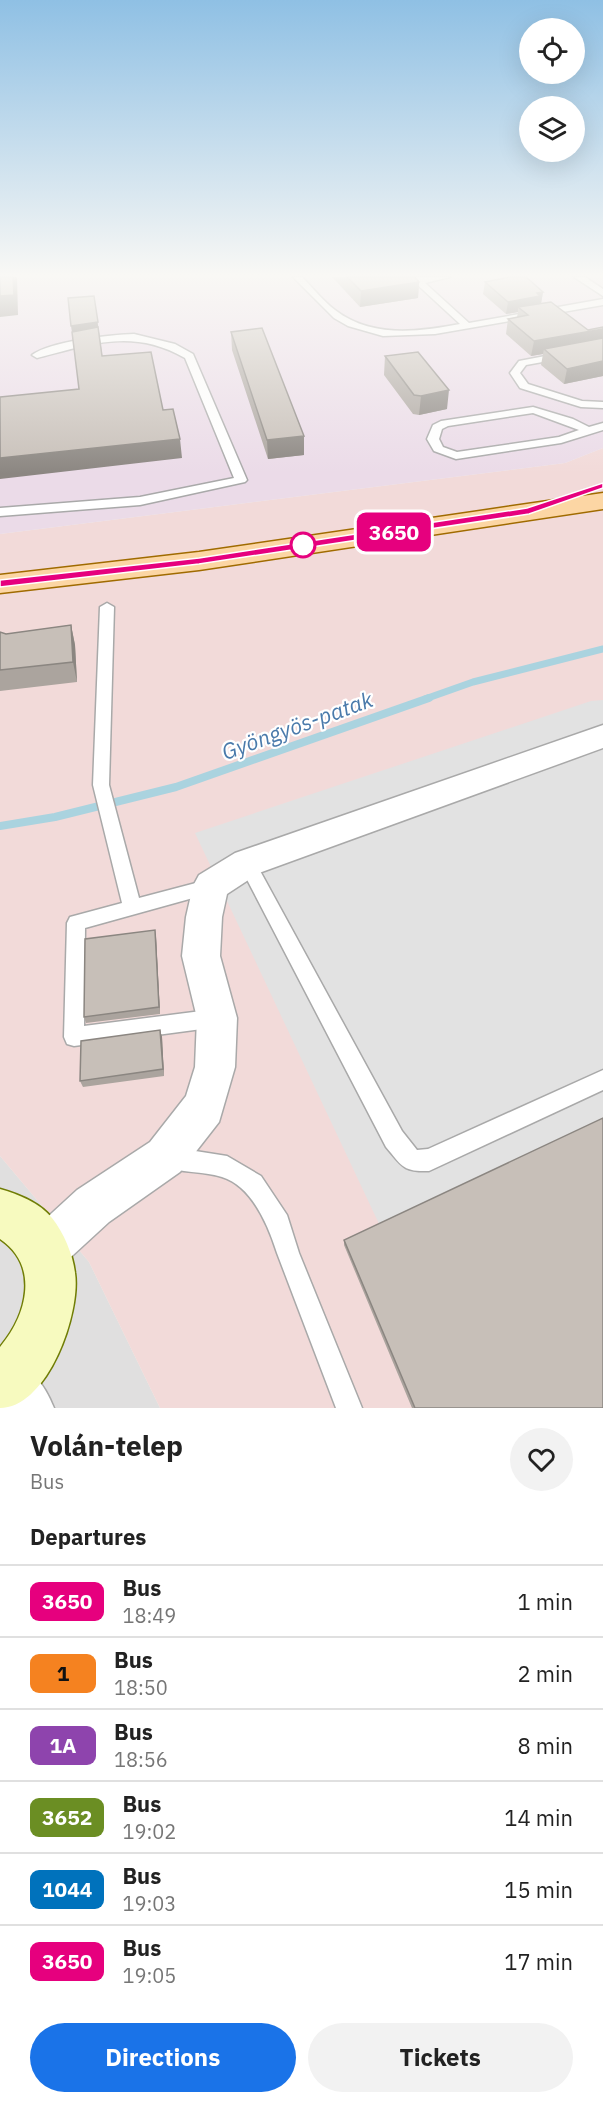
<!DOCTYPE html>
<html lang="en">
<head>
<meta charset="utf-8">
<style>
	:root { --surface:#fff; --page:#f2f2f2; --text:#222; --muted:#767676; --line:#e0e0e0; --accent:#1a73e8 }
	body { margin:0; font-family:"IBM Plex Sans",sans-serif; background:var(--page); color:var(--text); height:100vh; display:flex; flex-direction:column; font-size:22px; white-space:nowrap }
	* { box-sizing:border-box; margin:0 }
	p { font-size:20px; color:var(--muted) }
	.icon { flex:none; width:33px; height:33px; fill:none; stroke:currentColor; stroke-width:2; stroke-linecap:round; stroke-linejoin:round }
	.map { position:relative; height:1408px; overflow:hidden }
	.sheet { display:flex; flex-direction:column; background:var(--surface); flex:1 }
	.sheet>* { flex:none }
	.badge { padding:0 12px; border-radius:9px; font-size:21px; line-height:39px }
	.fabs { position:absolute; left:519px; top:18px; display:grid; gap:12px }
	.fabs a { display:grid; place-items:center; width:66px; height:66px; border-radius:50%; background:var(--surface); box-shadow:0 6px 24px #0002; font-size:30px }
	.map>.badge { position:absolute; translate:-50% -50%; box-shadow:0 0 0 3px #fff }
	h2 { padding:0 30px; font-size:22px; line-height:54px }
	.round { display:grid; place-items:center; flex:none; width:63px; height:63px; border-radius:32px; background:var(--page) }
	.headline { display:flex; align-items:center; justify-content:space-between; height:102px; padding:0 30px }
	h1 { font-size:28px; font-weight:700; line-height:45px }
	.action { display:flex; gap:12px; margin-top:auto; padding:12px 30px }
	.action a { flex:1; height:69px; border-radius:36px; background:var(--accent); color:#fff; font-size:24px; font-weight:700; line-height:69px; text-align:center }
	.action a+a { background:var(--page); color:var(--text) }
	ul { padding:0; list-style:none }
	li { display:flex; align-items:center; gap:18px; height:72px; padding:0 30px; border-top:2px solid var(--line) }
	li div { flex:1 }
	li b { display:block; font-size:22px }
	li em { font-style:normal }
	li .badge { min-width:66px; font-weight:700; text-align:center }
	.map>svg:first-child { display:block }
	.residential { fill:#e0dfdf }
	.commercial { fill:#f2dad9 }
	.industrial { fill:#ebdbe8 }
	.parking { fill:#e2e2e2 }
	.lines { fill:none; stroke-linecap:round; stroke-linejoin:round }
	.stream-far1 { stroke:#aad3df; stroke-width:7 }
	.stream { stroke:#aad3df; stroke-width:8 }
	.lane-casing { stroke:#a9a9a9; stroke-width:3 }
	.street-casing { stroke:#a9a9a9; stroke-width:3 }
	.secondary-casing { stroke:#707d05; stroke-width:3 }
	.primary-casing { stroke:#a06b00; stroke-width:3 }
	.lane { fill:#fff; fill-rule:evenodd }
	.street { fill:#fff; fill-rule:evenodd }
	.secondary { fill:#f7fabf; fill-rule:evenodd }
	.primary { fill:#fcd6a4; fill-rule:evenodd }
	.wall { fill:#aba49e }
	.shaded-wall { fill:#8b8681 }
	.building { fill:#c7bfb8; stroke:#8b8681; stroke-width:1.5 }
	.line { fill:#e6007e; stroke:#fff; stroke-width:1.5 }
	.stop-dot { fill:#fff; stroke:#e6007e; stroke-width:3 }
	.labels { text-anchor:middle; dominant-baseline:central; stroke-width:4.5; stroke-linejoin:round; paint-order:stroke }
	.water-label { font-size:22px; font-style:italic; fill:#4a7aab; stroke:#fff }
</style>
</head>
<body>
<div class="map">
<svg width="603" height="1408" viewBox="0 0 603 1408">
	<rect width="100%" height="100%" fill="#f2efe9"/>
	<!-- residential -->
	<path class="residential" d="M0,1156l89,106 71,146h-160z"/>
	<!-- commercial -->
	<path class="commercial" d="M603,448v960h-443l-71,-146 -89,-106v-622l565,-71z"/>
	<!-- industrial -->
	<path class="industrial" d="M0,277h603v171l-38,15 -565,71z"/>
	<!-- parking -->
	<path class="parking" d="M603,700v422l-222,106 -186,-395 396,-132z"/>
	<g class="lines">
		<!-- stream-far1 -->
		<path class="stream-far1" d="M425,699l48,-17 130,-33"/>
		<!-- stream -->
		<path class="stream" d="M0,826l55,-9 121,-30 253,-89"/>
		<!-- lane casing -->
		<g class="lane-casing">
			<path id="lane" d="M293,277h9c11,11 21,24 33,33 36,28 83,22 125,14l-51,-47h41l-25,6 44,40 134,-24v6l-168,29 -52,2 -35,-10 -14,-8z
				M574,277h11l18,12v7z
				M134,334l41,10 18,10 54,126 -2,2 -105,23 -140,11v-8l140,-11 94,-19 -49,-120c-52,-30 -94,-14 -148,0l-5,-3c19,-14 77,-20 102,-21z
				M603,345v6l-77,14 -6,8 8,11 54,17 21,1v6l-22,-1 -61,-19 -10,-15 9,-12z
				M533,407l40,12 16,8 14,-4v7l-42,13 -105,16 -22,-8 -7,-12 6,-14 8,-4zM533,413l46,17 -20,7 -102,15 -14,-5 -4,-8 3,-10 6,-3z
				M107,603l7,4 -5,178 30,113 72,-19 6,2 3,5 -3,5 -6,2 -126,35 -1,98 133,-17 7,3 3,6 -3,6 -7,3 -143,19 -7,-2 -3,-7 3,-114 3,-6 52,-14 -29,-118 7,-178z
				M247,856l6,2 149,273 15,19 11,-1 175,-79v20l-174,81c-26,1 -27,-5 -43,-24l-145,-279 -3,-5 3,-5z
				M170,1147l57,9 34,20 26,39 12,38 63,155h-26l-59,-155c-9,-28 -25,-67 -55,-76 -20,-6 -41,-4 -60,-11l-3,-8 3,-8z"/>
		</g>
		<!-- street casing -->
		<g class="street-casing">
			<path id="street" d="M603,725v23l-344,125 -32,21 -5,23 -2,39 17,62 -2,49 -16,55 -39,50 -71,50 -49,45 -16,7 -16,-7 -7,-16 7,-16 49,-45 73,-48 36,-46 9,-29 2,-49 -15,-62 4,-39 7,-31 6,-11 36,-22z
				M5,1355c25,11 39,28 49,53h-54v-51z"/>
		</g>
		<!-- secondary casing -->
		<g class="secondary-casing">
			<path id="secondary" d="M0,1189c18,5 40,14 52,29 12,15 21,37 23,55 6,39 -27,135 -75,135v-61c27,-32 40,-81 0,-108z"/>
		</g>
		<!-- primary casing -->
		<g class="primary-casing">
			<path id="primary" d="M603,493v16l-404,61 -199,23v-18l199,-23z"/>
		</g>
		<!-- lane -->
		<use href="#lane" class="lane"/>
		<!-- street -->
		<use href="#street" class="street"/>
		<!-- secondary -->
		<use href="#secondary" class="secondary"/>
		<!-- primary -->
		<use href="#primary" class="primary"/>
	</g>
	<!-- wall -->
	<path class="wall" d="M332,277h83l4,5 -1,16 -58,9z
		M485,282l58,10 -2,11 47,27 15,-3v49l-39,8 -23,-19 2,-11 -12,2 -25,-22 2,-15 9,-2 1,-5 -12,2 -23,-20z
		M231,332l73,123 -36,4 -36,-109z
		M385,356l62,53 -28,6 -6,-1 -29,-39z
		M71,625l4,20 2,37 -77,9v-59l6,2z
		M156,937l4,77 -74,9 -2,-6z
		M160,1030l2,7 2,39 -81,11 -3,-6z
		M344,1240l259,168h-191l-68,-163z"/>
	<!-- shaded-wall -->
	<path class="shaded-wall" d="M13,277h4l1,38 -18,2v-21z
		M419,282l-1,16 -58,9 1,-16z
		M543,292l-2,12 -23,3v5l-12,2 2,-12z
		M94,296l11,79 -32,-36 -2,-13z
		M603,329v15l-59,5 -1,5 -12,2 3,-15z
		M603,361v15l-39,8 3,-15z
		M449,390l-2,19 -28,6 2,-19z
		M304,436v19l-36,4 -1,-19z
		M180,439l2,19 -182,21v-21z
		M71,625l4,20 2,37 -4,-20z
		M155,930l1,7 4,77 -1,-7z
		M160,1030l2,7 2,39 -1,-7z"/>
	<!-- building -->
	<path class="building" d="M0,277h13l1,18 -14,1z
		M347,277h68l4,5 -58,9z
		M510,277h16l17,15 -6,1 3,3 -32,6 -23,-20z
		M94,296l4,26 -27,4 -3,-28z
		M551,302l37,28 15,-3v2l-69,12 -26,-22 20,-4 -10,-8z
		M98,327l4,29 49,-4 12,58 10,-1 7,30 -180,19v-61l79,-8 -7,-57z
		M262,328l42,108 -37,4 -36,-108z
		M603,338v23l-36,8 -23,-20z
		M418,352l31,38 -28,6 -7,-1 -29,-39z
		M71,625l2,37 -73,8v-38l6,2z
		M155,930l4,77 -75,10 1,-78z
		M160,1030l3,39 -83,12 1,-40z
		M603,1118v290h-188l-71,-168z"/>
	<!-- sky -->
	<linearGradient id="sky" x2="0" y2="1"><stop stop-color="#8fc0e4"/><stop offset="0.58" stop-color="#f9f8f5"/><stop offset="1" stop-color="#f9f8f5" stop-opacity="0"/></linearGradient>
	<rect width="603" height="474" fill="url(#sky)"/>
	<!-- line -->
	<path class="line" d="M603,483v5l-74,26 -330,50 -199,23v-7l199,-22 328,-50z"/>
	<!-- markers -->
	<circle class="stop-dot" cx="303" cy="545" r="12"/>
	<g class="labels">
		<!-- water labels -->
		<g class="water-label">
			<text transform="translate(297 725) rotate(-20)">Gyöngyös-patak</text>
		</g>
	</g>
</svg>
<div class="fabs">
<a><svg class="icon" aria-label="locate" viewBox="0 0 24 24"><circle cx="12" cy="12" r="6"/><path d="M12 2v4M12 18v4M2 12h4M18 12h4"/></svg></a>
<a><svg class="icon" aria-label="layers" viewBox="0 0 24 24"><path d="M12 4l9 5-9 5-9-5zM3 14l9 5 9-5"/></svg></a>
</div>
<b class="badge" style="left:394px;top:532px;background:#e6007e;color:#fff">3650</b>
</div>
<section class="sheet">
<div class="headline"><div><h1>Volán-telep</h1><p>Bus</p></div><a class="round"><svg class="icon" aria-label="heart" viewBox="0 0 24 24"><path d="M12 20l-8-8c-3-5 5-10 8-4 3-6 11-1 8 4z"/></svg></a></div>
<h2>Departures</h2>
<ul>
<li><span class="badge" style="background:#e6007e;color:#fff">3650</span><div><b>Bus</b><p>18:49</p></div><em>1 min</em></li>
<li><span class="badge" style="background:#f58220;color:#111">1</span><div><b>Bus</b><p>18:50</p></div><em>2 min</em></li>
<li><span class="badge" style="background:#8e44ad;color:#fff">1A</span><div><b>Bus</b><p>18:56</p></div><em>8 min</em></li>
<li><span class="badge" style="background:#6b8e23;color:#fff">3652</span><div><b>Bus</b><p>19:02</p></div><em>14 min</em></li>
<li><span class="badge" style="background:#0072bc;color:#fff">1044</span><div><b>Bus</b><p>19:03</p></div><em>15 min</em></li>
<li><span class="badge" style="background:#e6007e;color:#fff">3650</span><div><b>Bus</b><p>19:05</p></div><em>17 min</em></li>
</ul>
<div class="action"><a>Directions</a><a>Tickets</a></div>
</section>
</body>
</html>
